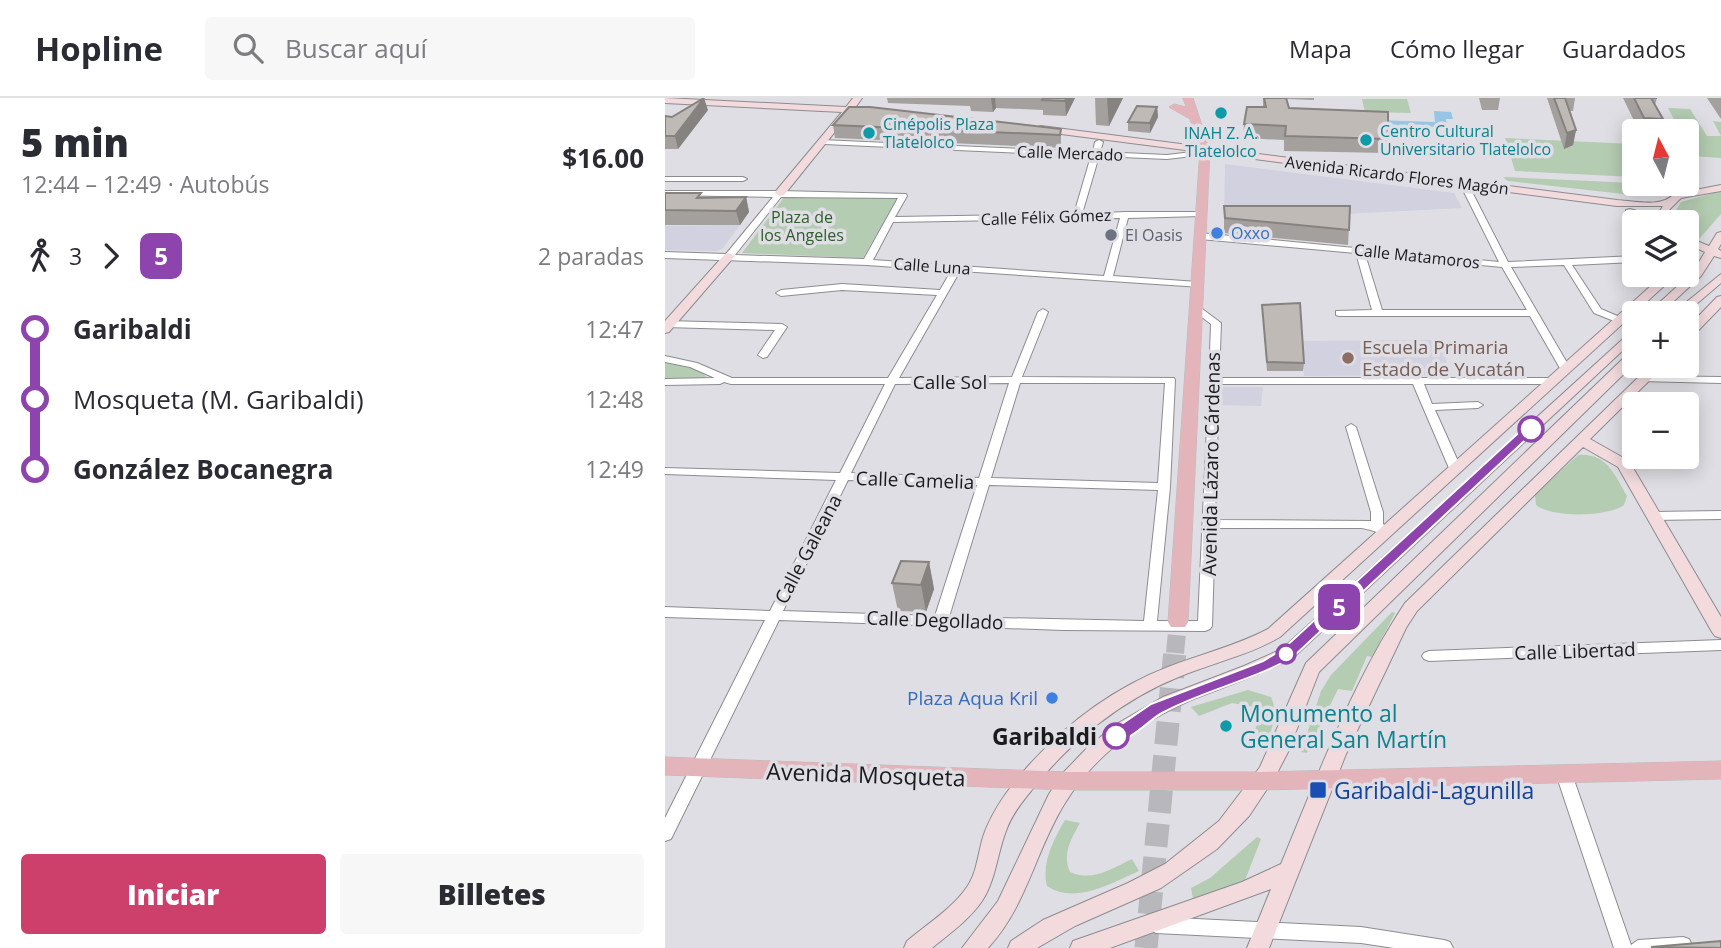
<!DOCTYPE html>
<html lang="es">
<head>
<meta charset="utf-8">
<style>
	:root { --surface:#fff; --page:#f7f7f7; --text:#2b2b33; --muted:#7c7c81; --line:#e1e1e2; --accent:#cd406c }
	body { margin:0; font-family:"Open Sans",sans-serif; background:var(--page); color:var(--text); height:100vh; display:flex; flex-direction:column; font-size:26px; white-space:nowrap }
	* { box-sizing:border-box; margin:0 }
	p { font-size:23px; color:var(--muted) }
	.icon { flex:none; width:38px; height:38px; fill:none; stroke:currentColor; stroke-width:2; stroke-linecap:round; stroke-linejoin:round }
	.map { position:relative; flex:1; overflow:hidden }
	.drawer { display:flex; flex-direction:column; background:var(--surface); width:665px }
	.drawer>* { flex:none }
	.badge { padding:0 14px; border-radius:10px; font-size:24px; line-height:46px }
	.needle { width:46px; rotate:353deg }
	.fabs { position:absolute; left:957px; top:21px; display:grid; gap:14px }
	.fabs a { display:grid; place-items:center; width:77px; height:77px; border-radius:7px; background:var(--surface); box-shadow:0 4px 18px #0003; font-size:35px }
	.map>.badge { position:absolute; translate:-50% -50%; box-shadow:0 0 0 4px #fff }
	.legs { display:flex; align-items:center; gap:10px; height:77px; padding:0 21px; font-size:23px }
	.legs p { margin-inline-start:auto }
	.overview { display:flex; align-items:center; justify-content:space-between; height:119px; padding:0 21px }
	h1 { font-size:38px; font-weight:800; line-height:52px }
	.action { display:flex; gap:14px; margin-top:auto; padding:14px 21px }
	.action a { flex:1; height:80px; border-radius:7px; background:var(--accent); color:#fff; font-size:28px; font-weight:800; line-height:80px; text-align:center }
	.action a+a { background:var(--page); color:var(--text) }
	ul { padding:0 21px; list-style:none }
	li { display:flex; align-items:center; gap:24px; height:70px; font-size:26px }
	li i { display:grid; place-items:center; width:10px; height:100%; margin:0 9px; background:currentColor }
	li i::after { content:''; width:18px; height:18px; margin:-9px; border:5px solid; border-radius:50%; background:var(--surface) }
	li p { margin-inline-start:auto }
	li:first-child i { background:linear-gradient(#0000 50%,currentColor 0) }
	li:last-child i { background:linear-gradient(currentColor 50%,#0000 0) }
	header { display:flex; align-items:center; gap:42px; box-sizing:border-box; height:98px; padding:0 35px; background:var(--surface); border-bottom:2px solid var(--line) }
	header strong { font-size:33px }
	nav { display:flex; gap:38px; margin-inline-start:auto; font-size:24px }
	.search { width:490px; height:63px; background:var(--page); display:flex; align-items:center; gap:18px; box-sizing:border-box; padding:0 24px; border-radius:7px; color:var(--muted); font-size:26px }
	main { display:flex; flex:1; min-height:0 }
	.map>svg:first-child { display:block }
	.built { fill:#d1d1df }
	.green { fill:#b4ccb2 }
	.water { fill:#97c5e5 }
	.lines { fill:none; stroke-linecap:round; stroke-linejoin:round }
	.primary-tunnel-far1 { stroke:#b7b7bc; stroke-width:18; stroke-dasharray:18 9; stroke-linecap:butt }
	.primary-tunnel { stroke:#b7b7bc; stroke-width:23; stroke-dasharray:23 11; stroke-linecap:butt }
	.street-casing { stroke:#8c8c91; stroke-width:2 }
	.secondary-casing { stroke:#8c8c91; stroke-width:2 }
	.primary-casing { stroke:#bbbbbc; stroke-width:1 }
	.street { fill:#fff; fill-rule:evenodd }
	.secondary { fill:#f2dadd; fill-rule:evenodd }
	.primary { fill:#e4b4bb; fill-rule:evenodd }
	.wall { fill:#a4a09d }
	.shaded-wall { fill:#86827f }
	.building { fill:#bfbab6; stroke:#86827f; stroke-width:2 }
	.line-1 { fill:#8e44ad; stroke:#fff; stroke-width:2 }
	.culture-dot { fill:#0f9aa8; stroke:#dedee4; stroke-width:2.5 }
	.shop-dot { fill:#3f7fe0; stroke:#dedee4; stroke-width:2.5 }
	.worship-dot { fill:#6b7280; stroke:#dedee4; stroke-width:2.5 }
	.education-dot { fill:#8d6e63; stroke:#dedee4; stroke-width:2.5 }
	.stop-1-dot { fill:#fff; stroke:#8e44ad; stroke-width:3.5 }
	.transit-dot { fill:#1a4fb4; stroke:#dedee4; stroke-width:2.5 }
	.labels { text-anchor:middle; dominant-baseline:central; stroke-width:7; stroke-linejoin:round; paint-order:stroke }
	.far-culture-label { font-size:16px; fill:#0d838f; stroke:#dedee4; text-anchor:start }
	.far-street-label { font-size:16px; fill:#1b1b1e; stroke:#dedee4 }
	.far-park-label { font-size:16px; fill:#2e5e2b; stroke:#dedee4 }
	.far-shop-label { font-size:16px; fill:#366cbe; stroke:#dedee4; text-anchor:start }
	.far-worship-label { font-size:16px; fill:#5b616d; stroke:#dedee4; text-anchor:start }
	.education-label { font-size:19px; fill:#785e54; stroke:#dedee4; text-anchor:start }
	.street-label { font-size:19px; fill:#1b1b1e; stroke:#dedee4 }
	.shop-label { font-size:19px; fill:#366cbe; stroke:#dedee4; text-anchor:end }
	.near-culture-label { font-size:23px; fill:#0d838f; stroke:#dedee4; text-anchor:start }
	.near-stop-label { font-size:23px; font-weight:bold; fill:#1b1b1e; stroke:#dedee4; text-anchor:end }
	.near-street-label { font-size:23px; fill:#1b1b1e; stroke:#dedee4 }
	.near-transit-label { font-size:23px; fill:#164399; stroke:#dedee4; text-anchor:start }
</style>
</head>
<body>
<header>
<strong>Hopline</strong>
<div class="search"><svg class="icon" aria-label="search" viewBox="0 0 24 24"><circle cx="10" cy="10" r="6"/><path d="M15 15l6 6"/></svg>Buscar aquí</div>
<nav><a>Mapa</a><a>Cómo llegar</a><a>Guardados</a></nav>
</header>
<main>
<section class="drawer">
<div class="overview"><div><h1>5 min</h1><p>12:44 – 12:49 · Autobús</p></div><b>$16.00</b></div>
<div class="legs"><svg class="icon" aria-label="walk" viewBox="0 0 24 24"><circle cx="13" cy="4" r="2"/><path d="M13 8l-2 6 4 7M11 14l-3 7M7 12l3-4h3l4 4"/></svg>3<svg class="icon" aria-label="forward" viewBox="0 0 24 24"><path d="M9 5l7 7-7 7"/></svg><b class="badge" style="background:#8e44ad;color:#fff">5</b><p>2 paradas</p></div>
<ul>
<li><i style="color:#8e44ad"></i><b>Garibaldi</b><p>12:47</p></li>
<li><i style="color:#8e44ad"></i><span>Mosqueta (M. Garibaldi)</span><p>12:48</p></li>
<li><i style="color:#8e44ad"></i><b>González Bocanegra</b><p>12:49</p></li>
</ul>
<div class="action"><a>Iniciar</a><a>Billetes</a></div>
</section>
<div class="map">
<svg width="1056" height="850" viewBox="0 0 1056 850">
	<rect width="100%" height="100%" fill="#dedee4"/>
	<!-- built -->
	<path class="built" d="M560,66l229,29 8,15 -238,12z
		M0,127l1,1 74,-1 -17,23 -6,3 -52,-1z
		M773,242l14,35 -148,1 -2,-35z
		M557,289h41l-2,19 -41,-1z"/>
	<!-- green -->
	<path class="green" d="M697,1h45l4,14 -46,-1z
		M1003,10l22,1 17,27h14l-8,-15 8,1v36l-31,-2 -3,-5v-20h-7z
		M840,40l129,6v33l-119,-6z
		M838,79l131,6 12,3 1,4 -15,5 -124,-14z
		M1056,93v23l-22,25 -12,-7v-10h-10l-4,-7 8,-13z
		M120,98l113,1 -35,61 -121,-5z
		M0,262l36,11 8,9h-44z
		M913,357c29,-2 36,19 49,41l-3,9c-16,12 -72,13 -88,0l-1,-10z
		M727,514l3,1 -23,44 -5,-1 -15,35 -14,-2 -31,64 -6,-1 20,-61 10,-16z
		M583,592l23,7c8,17 0,36 -8,53l-15,-4 10,-24 -5,-15 -21,-4 -33,13 -8,-9z
		M400,722l15,3c-9,16 -18,31 -10,49 23,10 41,-3 62,-13l7,12c-28,12 -63,34 -92,15 -6,-23 7,-47 18,-66z
		M592,739l4,2 -17,44 -51,16 -2,-11 19,-10z"/>
	<!-- water -->
	<path class="water" d="M769,13l17,1 2,7h-7l1,8 -61,-1 -41,-7 90,3z"/>
	<g class="lines">
		<!-- primary-tunnel-far1 -->
		<path class="primary-tunnel-far1" d="M510,555l3,-31"/>
		<!-- primary-tunnel -->
		<path class="primary-tunnel" d="M481,850l29,-297"/>
		<!-- street casing -->
		<g class="street-casing">
			<path id="street" d="M156,42l272,12 2,-10 4,-2 4,2 -3,10 67,3 25,-3v4l-25,3 -68,-3 -17,58 43,-2h80v4h-3l-74,2 -15,58 85,6 5,3 -2,2 -241,-16 -61,107 113,-1 26,-65 5,-3 5,3 -26,65 152,1 1,2 -5,107 -13,134h41l11,-238 -2,-2 2,-2 2,-55 -16,-12v-4h6l20,15 -2,55h333l5,3 -5,3h-128l8,20 46,-2 5,3 -5,3 -43,2 26,58 -6,3 -6,-3 -36,-84h-194l-4,136 156,1v-9l-25,-85 5,-3 5,3 27,85v12l8,6 -2,3c-7,2 -19,-4 -28,-5h-146l-3,98 -2,3 -5,2 -142,-1 -284,-10 -108,219 -6,2v-23l100,-198 -100,-3v-10l105,4 66,-131 -171,-6v-6l175,5 45,-89h-154l-7,-2 -4,2 -55,1v-6l50,-1 -25,-11 -25,-5v-6l32,7 35,15h156l49,-83 -95,-5 -61,6 -5,-3 5,-3 61,-6 98,6 11,-19 -84,-6 -202,-7v-6l61,2 47,-57 -108,-2v-4h115l126,3 1,2 -12,21 179,-3 17,-58 -267,-12 -4,-2zM116,99l117,1 -34,61 -129,-4zM455,120l-16,58 -231,-16 20,-38zM344,285l-30,95 -128,-5 44,-89zM355,285h145l-7,100 -167,-5zM183,382l129,5 -42,131 -152,-5zM324,387l169,5 -14,131 -195,-4z
				M0,79h78l4,2 -4,2h-78z
				M799,90l7,2 37,72 127,-6v6l-63,3 29,44 21,9v4l-3,1 -25,-10 -30,-48 -53,2 59,101 -1,2h-8l-31,-54h-191l-3,-1v-4l36,-1 -16,-57 -156,-14 -4,-3 4,-3 299,29 -36,-72zM700,156l137,13 25,43h-145z
				M1022,155l6,1 1,2 -7,3z
				M0,223l117,3 5,3 -20,30 -4,1 -5,-3 17,-25 -110,-3z
				M979,278l77,1v6l-81,-2 -1,-2z
				M1056,413v8l-69,1 -6,-4 6,-4z
				M1056,542v10l-292,11 -5,-2 -2,-3 2,-3 5,-2z
				M899,670l5,2 3,4 59,171 7,-5 45,-3 6,2 3,6 -2,3h-76l-58,-174 3,-4z
				M491,819l205,10 83,13 6,2 3,6h-59l-33,-5 -205,-10 -6,-3 -3,-5 3,-5z"/>
		</g>
		<!-- secondary casing -->
		<g class="secondary-casing">
			<path id="secondary" d="M0,0l181,9 7,-9h9l-7,10 14,3 -4,3 -15,-1 -66,82 -4,1 -5,-3 1,-2 66,-79 -177,-9z
				M376,28l576,74c17,1 45,8 57,-6l47,-9v6l-40,7 -16,16 -5,-3 3,-5h-46l-579,-75v-4z
				M965,111l37,11 1,2h-15l-27,-8v-4z
				M1056,134v12l-3,5 3,2v7l-7,-2 -13,20 -40,37h-13l45,-41 12,-20 -18,-8v-7l22,9 8,-13z
				M64,155l6,3 -2,2 -64,74 -4,1v-12l60,-67z
				M1056,176v9l-35,30h-13z
				M998,177h13l-396,362c-31,18 -65,25 -99,39 -58,23 -111,65 -150,115 -10,12 -20,25 -25,40 -9,23 -10,49 -24,70 -13,19 -33,33 -50,47h-28l3,-7c20,-17 45,-32 60,-54 10,-14 11,-34 16,-50 8,-24 23,-45 39,-64 40,-46 89,-84 146,-106 33,-13 68,-21 100,-38z
				M1056,198v11l-30,31 -4,1v-11l30,-31z
				M970,230v11l-341,318c-33,18 -68,29 -103,43 -51,22 -97,56 -126,103 -30,48 -37,101 -77,145h-26l36,-47 51,-107 14,-21 24,-25 28,-23 48,-28 81,-31 38,-17z
				M970,253v12l-316,309 -31,80 -13,25 -26,39 -32,33 -56,39 -86,38 -38,22h-29l3,-7 32,-21 85,-37 37,-19 54,-43 41,-54 46,-104 324,-311z
				M985,268h14l-74,73 39,22 92,156v21l-6,-2 -3,-4 -94,-165 -35,-20 -166,164 -11,17 -60,126 -77,194h-22l24,-59 -161,59h-40l3,-7 169,-59 39,-18c36,-87 72,-183 124,-261z"/>
		</g>
		<!-- primary casing -->
		<g class="primary-casing">
			<path id="primary" d="M518,0h10l17,52 -22,472 -3,5h-14l-3,-5 32,-472 -10,-31 -21,-12 5,-3 12,3z
				M0,659l403,15h192l461,-11v18l-461,11h-192l-403,-15z"/>
		</g>
		<!-- street -->
		<use href="#street" class="street"/>
		<!-- secondary -->
		<use href="#secondary" class="secondary"/>
		<!-- primary -->
		<use href="#primary" class="primary"/>
	</g>
	<!-- wall -->
	<path class="wall" d="M222,0h188l-9,18 -23,-1v-5l-47,-2 -3,4 -22,-1 -1,-5 -82,-3z
		M430,0h28l-14,28 -13,-1z
		M598,0h51v2l-27,-1 2,9 99,31 -1,14 -103,-2v-11l-41,-2 1,-14 19,-17z
		M814,0h21l-2,12h-16z
		M882,0h28l-2,13h-4l7,19 -3,15 -9,4z
		M958,0h34l-2,7 8,14 -3,12h-21z
		M1042,0h14v21z
		M492,9l1,10 -8,16 -22,-2v-9z
		M43,12l-30,39h-13v-33l7,1z
		M168,27l228,4v19l-226,-10z
		M0,95l37,5 44,-1 3,15 -9,13h-75z
		M559,108h126l-2,39 -124,-12z
		M597,207l42,58 -1,8h-36z
		M264,464l5,27 -8,23 -28,-1 -6,-28z"/>
	<!-- shaded-wall -->
	<path class="shaded-wall" d="M39,0l4,12 -30,39 -3,-13z
		M326,0h4l1,10 -3,4z
		M401,0h9l-9,18 -1,-15z
		M442,0h16l-14,28z
		M492,9l1,10 -8,16v-10z
		M911,32l-3,15 -9,4 3,-16z
		M81,99l3,15 -9,13 -4,-14z
		M264,464l5,27 -8,23 -5,-27z"/>
	<!-- building -->
	<path class="building" d="M39,0l-29,38h-10v-20l7,1z
		M378,0h23l-1,3 -23,-1z
		M599,0h22l3,10 99,4v27l-103,-3 1,-10 -42,-2 3,-17h19z
		M889,0h11l11,32 -9,3z
		M969,0h23h-6l12,21 -19,-1z
		M472,8l20,1 -7,16 -22,-1z
		M184,9h21l191,22 -1,6 -227,-10z
		M0,95h36l-4,5 49,-1 -10,14 -71,-1z
		M559,108h126l-1,24 -124,-12z
		M635,205l4,60 -37,-1 -5,-57z
		M236,463l28,1 -8,23 -29,-2z
		M1056,843v7l-70,-1z"/>
	<!-- line-1 -->
	<path class="line-1" d="M861,328l11,3 -244,228c-41,24 -89,33 -131,56 -15,8 -35,33 -52,28l-2,-5 2,-4 41,-28 112,-43 20,-12z"/>
	<!-- markers -->
	<g class="culture-dot">
		<circle cx="556" cy="15" r="7"/>
		<circle cx="204" cy="35" r="7"/>
		<circle cx="701" cy="42" r="7"/>
		<circle cx="561" cy="628" r="7"/>
	</g>
	<g class="shop-dot">
		<circle cx="552" cy="135" r="7"/>
		<circle cx="387" cy="600" r="7"/>
	</g>
	<circle class="worship-dot" cx="446" cy="137" r="7"/>
	<circle class="education-dot" cx="683" cy="260" r="7"/>
	<g class="stop-1-dot">
		<circle cx="866" cy="331" r="12"/>
		<circle cx="621" cy="556" r="9"/>
		<circle cx="451" cy="638" r="12"/>
	</g>
	<rect class="transit-dot" x="644" y="683" width="18" height="18" rx="3.5"/>
	<g class="labels">
		<!-- far-culture labels -->
		<g class="far-culture-label">
			<text x="218" y="26">Cinépolis Plaza<tspan x="218" dy="18">Tlatelolco</tspan></text>
			<text x="715" y="33">Centro Cultural<tspan x="715" dy="18">Universitario Tlatelolco</tspan></text>
			<text x="556" y="35" text-anchor="middle">INAH Z. A.<tspan x="556" dy="18">Tlatelolco</tspan></text>
		</g>
		<!-- far-street labels -->
		<g class="far-street-label">
			<text transform="translate(405 55) rotate(2)">Calle Mercado</text>
			<text transform="translate(732 77) rotate(7)">Avenida Ricardo Flores Magón</text>
			<text transform="translate(381 119) rotate(-2)">Calle Félix Gómez</text>
			<text transform="translate(752 158) rotate(6)">Calle Matamoros</text>
			<text transform="translate(267 168) rotate(4)">Calle Luna</text>
		</g>
		<!-- far-park labels -->
		<g class="far-park-label">
			<text x="137" y="119">Plaza de<tspan x="137" dy="18">los Angeles</tspan></text>
		</g>
		<!-- far-shop labels -->
		<g class="far-shop-label">
			<text x="566" y="135">Oxxo</text>
		</g>
		<!-- far-worship labels -->
		<g class="far-worship-label">
			<text x="460" y="137">El Oasis</text>
		</g>
		<!-- education labels -->
		<g class="education-label">
			<text x="697" y="249">Escuela Primaria<tspan x="697" dy="22">Estado de Yucatán</tspan></text>
		</g>
		<!-- street labels -->
		<g class="street-label">
			<text x="285" y="284">Calle Sol</text>
			<text transform="translate(546 366) rotate(-89)">Avenida Lázaro Cárdenas</text>
			<text transform="translate(250 382) rotate(2)">Calle Camelia</text>
			<text transform="translate(143 451) rotate(-62)">Calle Galeana</text>
			<text transform="translate(270 522) rotate(2)">Calle Degollado</text>
			<text transform="translate(910 553) rotate(-2)">Calle Libertad</text>
		</g>
		<!-- shop labels -->
		<g class="shop-label">
			<text x="373" y="600">Plaza Aqua Kril</text>
		</g>
		<!-- near-culture labels -->
		<g class="near-culture-label">
			<text x="575" y="615">Monumento al<tspan x="575" dy="26">General San Martín</tspan></text>
		</g>
		<!-- near-stop labels -->
		<g class="near-stop-label">
			<text x="432" y="638">Garibaldi</text>
		</g>
		<!-- near-street labels -->
		<g class="near-street-label">
			<text transform="translate(201 676) rotate(2)">Avenida Mosqueta</text>
		</g>
		<!-- near-transit labels -->
		<g class="near-transit-label">
			<text x="669" y="692">Garibaldi-Lagunilla</text>
		</g>
	</g>
</svg>
<div class="fabs">
<a><svg class="needle" viewBox="-14 -14 28 28"><path d="M0-13l5 13h-10z" fill="#e53935"/><path d="M0 13l5-13h-10z" fill="#7c7c81"/></svg></a>
<a><svg class="icon" aria-label="layers" viewBox="0 0 24 24"><path d="M12 4l9 5-9 5-9-5zM3 14l9 5 9-5"/></svg></a>
<a>+</a>
<a>−</a>
</div>
<b class="badge" style="left:674px;top:509px;background:#8e44ad;color:#fff">5</b>
</div>
</main>
</body>
</html>
